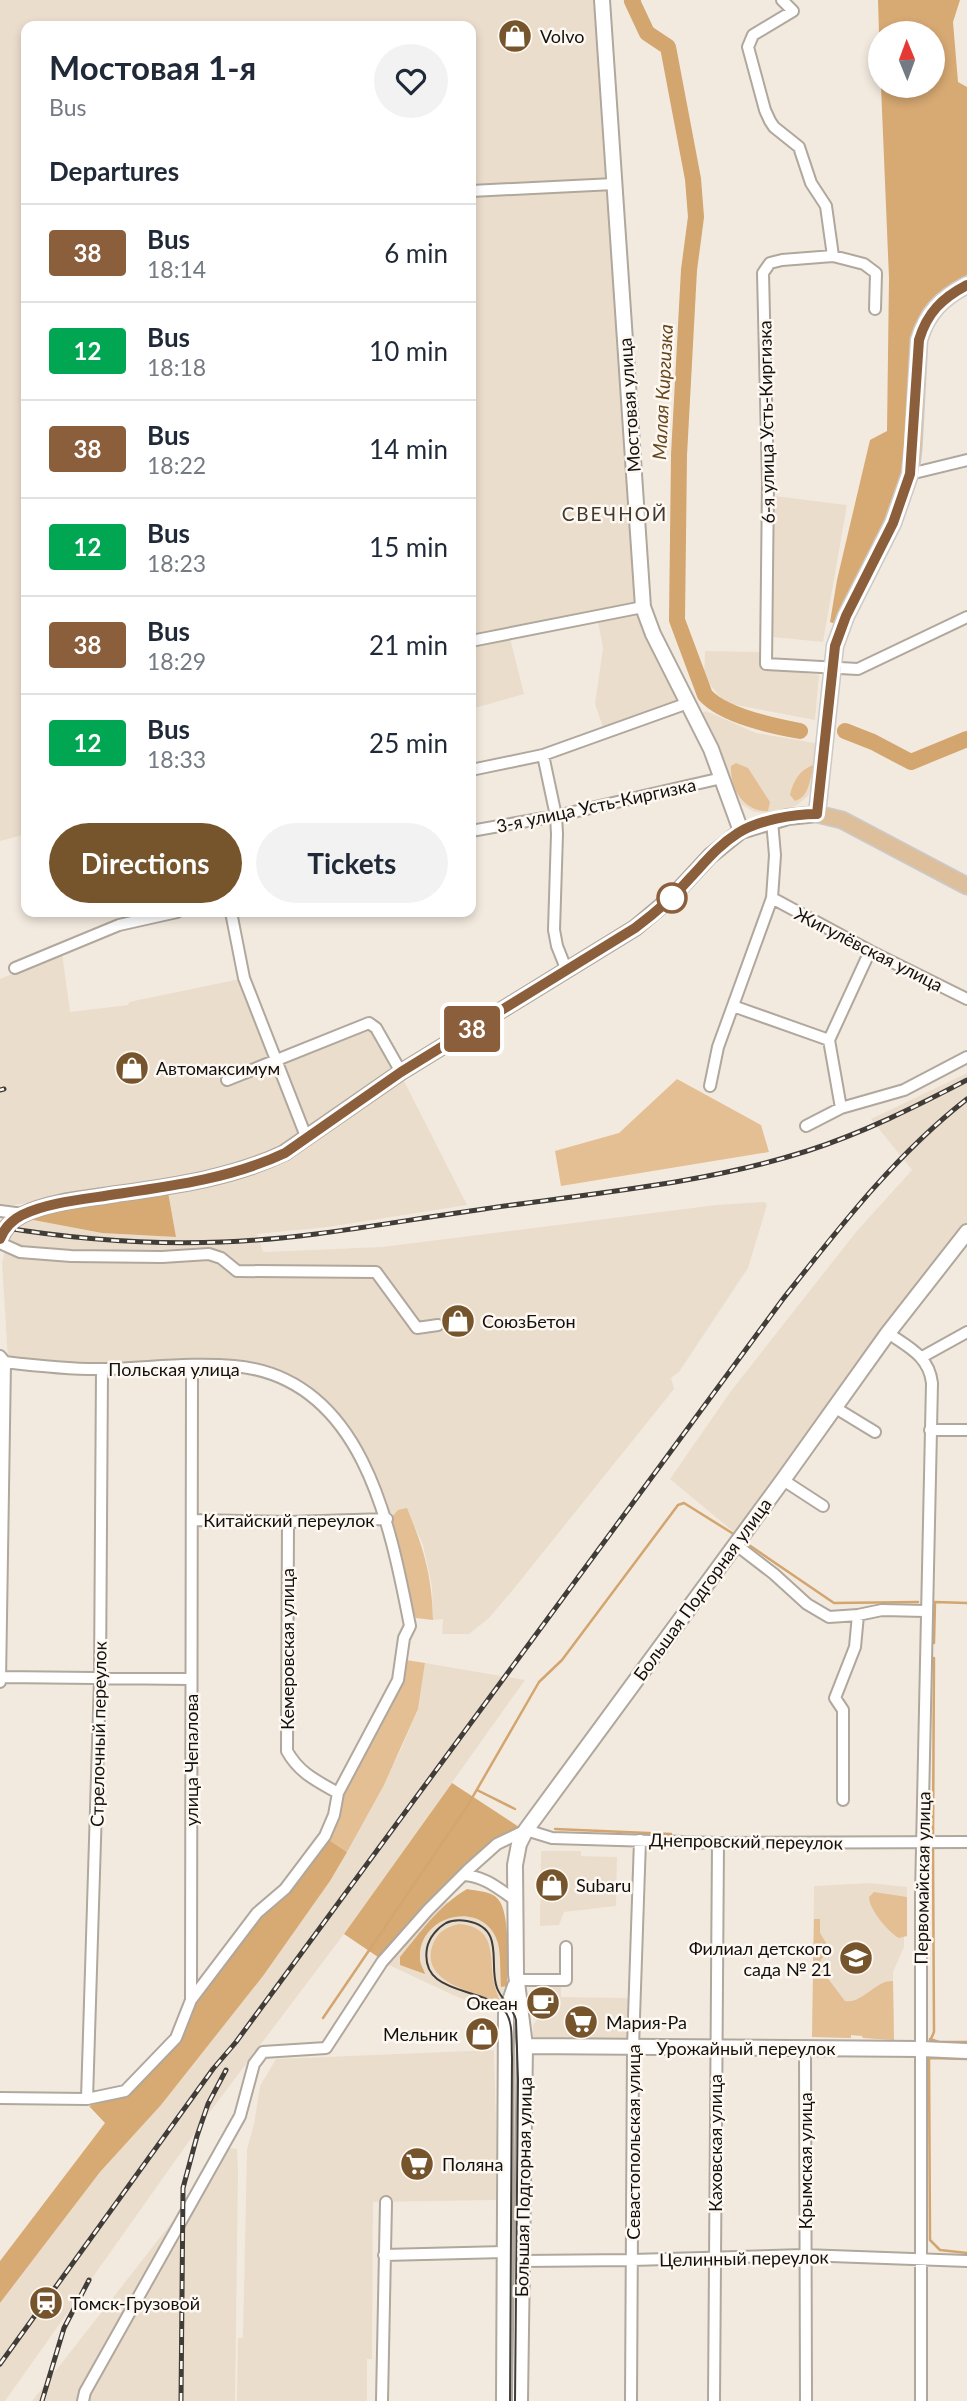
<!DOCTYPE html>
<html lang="en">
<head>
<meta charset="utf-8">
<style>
	:root { --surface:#fff; --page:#f2f2f3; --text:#1f2937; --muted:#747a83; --line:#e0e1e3; --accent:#76552c }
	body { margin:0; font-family:Lato,sans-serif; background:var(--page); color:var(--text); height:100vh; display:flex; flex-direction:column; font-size:26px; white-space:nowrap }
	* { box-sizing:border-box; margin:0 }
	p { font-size:23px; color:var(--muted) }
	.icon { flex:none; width:38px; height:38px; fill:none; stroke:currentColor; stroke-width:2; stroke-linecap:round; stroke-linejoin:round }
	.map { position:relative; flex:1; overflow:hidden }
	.side { position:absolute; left:21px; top:21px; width:455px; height:896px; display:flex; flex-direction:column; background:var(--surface); border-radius:14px; box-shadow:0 4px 10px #0003 }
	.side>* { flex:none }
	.badge { padding:0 14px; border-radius:5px; font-size:24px; line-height:46px }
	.needle { width:46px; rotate:359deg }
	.controls { position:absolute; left:868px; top:21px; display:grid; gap:14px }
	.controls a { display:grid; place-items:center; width:77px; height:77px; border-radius:50%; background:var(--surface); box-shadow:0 4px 10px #0003; font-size:35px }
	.map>.badge { position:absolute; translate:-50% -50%; box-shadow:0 0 0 4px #fff }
	h2 { padding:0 28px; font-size:26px; line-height:63px }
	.round { display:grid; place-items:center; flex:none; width:74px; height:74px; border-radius:37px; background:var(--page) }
	.head { display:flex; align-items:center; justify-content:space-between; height:119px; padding:0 28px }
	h1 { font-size:33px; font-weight:700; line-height:52px }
	.button { display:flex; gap:14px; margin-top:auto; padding:14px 28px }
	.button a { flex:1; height:80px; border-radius:42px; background:var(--accent); color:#fff; font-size:28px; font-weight:700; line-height:80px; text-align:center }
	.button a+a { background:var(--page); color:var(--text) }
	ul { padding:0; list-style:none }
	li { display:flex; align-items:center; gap:21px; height:98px; padding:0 28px; border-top:2px solid var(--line) }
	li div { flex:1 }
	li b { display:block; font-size:26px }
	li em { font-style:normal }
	li .badge { min-width:77px; font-weight:700; text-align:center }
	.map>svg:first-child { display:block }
	.built { fill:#ebddcc }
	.green { fill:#e4bf94 }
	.forest { fill:#d7a973 }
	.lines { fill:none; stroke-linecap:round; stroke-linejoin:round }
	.stream { stroke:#d3a56f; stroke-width:2.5 }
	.river { stroke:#d3a56f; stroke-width:16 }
	.street-casing { stroke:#b0a79d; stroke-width:14 }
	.secondary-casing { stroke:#b0a79d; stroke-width:18 }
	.primary-casing { stroke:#cbcaca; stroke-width:19 }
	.street { stroke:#fff; stroke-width:10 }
	.secondary { stroke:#fff; stroke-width:14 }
	.primary { stroke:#ddbf9b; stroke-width:16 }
	.tram { stroke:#403c38; stroke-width:2 }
	.rail-casing { stroke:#403c38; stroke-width:5 }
	.rail { stroke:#fef8f2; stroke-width:2.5; stroke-dasharray:8; stroke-linecap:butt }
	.line-casing { stroke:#fff; stroke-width:16 }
	.line { stroke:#8b5e3c; stroke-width:10 }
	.stop-dot { fill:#fff; stroke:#8b5e3c; stroke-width:3.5 }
	.labels { text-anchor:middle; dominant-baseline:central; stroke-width:5; stroke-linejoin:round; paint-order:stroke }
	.poi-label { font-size:18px; fill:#13100d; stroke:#fef8f2; text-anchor:start }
	.street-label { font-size:18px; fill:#13100d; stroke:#fef8f2 }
	.water-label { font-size:19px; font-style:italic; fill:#66461d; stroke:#fef8f2 }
	.neighbourhood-label { font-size:19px; letter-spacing:2px; fill:#403930; stroke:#fef8f2 }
</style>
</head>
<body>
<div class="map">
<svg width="967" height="2401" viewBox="0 0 967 2401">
	<rect width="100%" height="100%" fill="#f3eadf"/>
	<!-- built -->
	<path class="built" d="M0,0h595l43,604 -167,33v-611h-445v808l-26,7z
		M775,496l72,9 -24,137 -51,-5z
		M641,612l40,89 -77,29 -9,-26 8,-56 -5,-26z
		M510,638l14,56 -53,15v-63z
		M705,651l56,1 2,15 56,8 -4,45 -90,-17 -21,-26z
		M706,711l50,22 65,11 -7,37 -6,15 -12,10 -27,7 -15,-1 -12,-7 -42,-91z
		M62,953l8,59 58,-7 1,-3 111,-23 61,159 -20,14 -101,29 -180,26v-228z
		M370,1026l26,43 -88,63 -28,-69z
		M967,1073v151l-82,105 -150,204 -65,-54 61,-88 125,-159 56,-62 -41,-51z
		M402,1077l65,128 -139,22 -71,7 6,18 119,-5 334,-42 49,-3 2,3 -19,63 -69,104 -8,6 3,11 -162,202 -23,27 -20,16h-27l1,-15 -10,1 -1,-33 -9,-42 -16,-36 -16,9 -20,-47 -30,-53 -35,-32 -33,-17 -39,-7 -133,3 -93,-5 -6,-97 6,-26 11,-13 9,-5 74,14 74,4 -8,-45 91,-23z
		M425,1663l100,17 -181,254 -135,179 -204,288h-5v-98l99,-130 62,-68 102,-129 67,-95 52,-93 19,-39 17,-40z
		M541,1851h40v5l36,1 -1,49 -52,6 -5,13 -19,1z
		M870,1883l37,4v49h-3v11l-11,25 1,68 -31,-2 -1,-2 -11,-1v3l-39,-1 2,-151z
		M444,1901l62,28 4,59 -7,27 -50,-20 -64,-30z
		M541,1983h20v14l70,1 -3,43 -83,-1 -12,-3v-12l7,-10z
		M494,2050l4,150 -125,2 -1,157h-5v42h-130l1,-63h5l4,-189 7,-25 6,-38 16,-27z
		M230,2148l7,1 1,23 -3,229h-203z"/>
	<!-- green -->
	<path class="green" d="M736,763l12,5 22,34 -2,9c-24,1 -38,-22 -37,-45z
		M814,765c-4,12 -4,32 -19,36l-5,-6c3,-14 10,-26 24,-30z
		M677,1079l84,46 8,27 -208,34 -6,-35 64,-18z
		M407,1508c17,41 25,68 26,112l-17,-2 -5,-8 -20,-92 7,-8z
		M406,1660l19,3 -7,46 -34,76 -37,67 -18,-12 15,-45z
		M874,1892l33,5v39l-8,2c-11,-6 -30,-29 -30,-41z
		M814,1919h6v14l10,16 -9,11 -1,8 25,33c18,3 30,-21 48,-20l1,59 -31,-2 -1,-2 -11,-1v3l-39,-1z
		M459,1924c35,3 31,27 34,54 1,9 6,19 7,26 -23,-12 -79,-20 -68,-57 4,-14 13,-20 27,-23z"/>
	<!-- forest -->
	<path class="forest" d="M878,0h82l-7,22 5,60 9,5v188c-19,10 -38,21 -48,42 -15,33 -4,96 -10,133 -11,63 -43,118 -71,175l-8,-3 7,-42 33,-140 17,-9 2,-153 -8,-192h52v-53h-53v32z
		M168,1192l8,45 -74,-4 -74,-14 37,-11z
		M452,1783l67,44c-54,31 -99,85 -141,130l-34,-23z
		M329,1840l18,12 -17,29 -67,95 -102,129 -61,67 -100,131v-42l105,-138 -16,-17 36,-11 55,-54 16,-39 65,-84 27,-28z
		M467,1889c10,2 24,2 31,10 13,15 9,67 9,87l-6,1c-1,-14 0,-31 -3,-44 -13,-45 -81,-29 -78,16 0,6 4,10 5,15l-25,-9v-8c20,-24 39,-52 67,-68z"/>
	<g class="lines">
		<!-- stream -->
		<path class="stream" d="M746,1543l88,60 84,-1
			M935,1602l32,1
			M934,1643l1,-41
			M477,1790l38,19
			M555,1829l116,5
			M933,1840l1,-182
			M323,2018l145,-213 71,-123 23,-22 116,-155 6,-2 48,30
			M930,2039l9,3h28
			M930,2041l4,-9 -1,-185
			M929,2057l1,183 10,10 27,3
			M929,2058l38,1"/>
		<!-- river -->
		<path class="river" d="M633,0l-1,1 15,32 21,14 25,132 3,38 -7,53 -10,185 -2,165 28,75c19,21 68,31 95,36
			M845,731l28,11 38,20 56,-23"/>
		<!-- street casing -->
		<g class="street-casing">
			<path id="street" d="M782,0l11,11 -40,24 -5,12 17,63 5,11 4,6 25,20 12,36 15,23 7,50
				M471,191l143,-7
				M875,309l1,-36 -12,-9 -31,-8 -51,4 -12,3 -7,10 5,209 -2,182 92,5 109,-52
				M910,474l57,-14
				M471,641l172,-34
				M543,755l13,61 1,18 -3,96 3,16 10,25
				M471,770l72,-15 145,-52
				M471,831l85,-15 166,-38
				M772,898l98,53 97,48
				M231,912l13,66 63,161
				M15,968l104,-43 58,-13
				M733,1006l96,34 41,-89
				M829,1040l12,68
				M227,1080l142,-57 7,5 25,44
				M710,1086l8,-39 54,-149 3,-43 -3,-34
				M806,1126l35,-18 63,-18 63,-33
				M0,1211l23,3
				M0,1243l20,9 51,4 91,1 47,-3 12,4 16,13 139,1 41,56 21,-3
				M888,1333c20,14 41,23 44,50l-11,512v506
				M0,1356l5,6 -5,320
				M922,1357l45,-25
				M5,1362c33,4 68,8 101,7 42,-1 86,-7 128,-3 128,11 156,157 176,260l-6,12 -6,42 -60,113 -4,22 -9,21 -40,53 -28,24 -66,87
				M834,1407l41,25
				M930,1430h37
				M783,1480l40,26
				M192,1520l96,2 99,-3
				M288,1522l-1,229c12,22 30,30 51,42
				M735,1544l39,30 33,30 22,13 29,-2 24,-5 43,1
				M0,1677l191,2
				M843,1800v-90l-8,-12 20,-51 3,-32
				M463,1875c21,1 35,13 52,25
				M517,1980h49v-33
				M805,2048l1,353
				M0,2098l87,1 38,-8 51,-53 15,-38 1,-634
				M87,2099l13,-420 2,-310
				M384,2255l120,-3
				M521,2261l111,-1 172,-5 163,6
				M83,2401l2,-9 155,-276 14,-52 9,-12 63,-4 56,-86 46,-52 41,-41 28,-25 29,-14 26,8 166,5 249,-1
				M382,2401l4,-199
				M631,2401l2,-354 7,-207
				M714,2401l4,-558"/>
		</g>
		<!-- secondary casing -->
		<g class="secondary-casing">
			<path id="secondary" d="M602,0l41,607 10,27 58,115 30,82
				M0,1239c4,-10 12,-19 22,-24 28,-14 64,-16 95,-21 56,-8 115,-16 167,-41l117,-81 234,-144 37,-31 38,-41 31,-25 47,-14 29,-3
				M525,2046l396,3 46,2
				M504,2401l2,-388 9,-27
				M520,2401l5,-355 -9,-72 -1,-109 4,-21 7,-14 257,-350 105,-147 79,-101"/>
		</g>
		<!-- primary casing -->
		<g class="primary-casing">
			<path id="primary" d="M967,285c-25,13 -40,28 -48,55l-6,109 -3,25 -17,49 -47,93 -11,30 -18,168 25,6 125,66"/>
		</g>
		<!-- street -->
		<use href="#street" class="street"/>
		<!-- secondary -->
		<use href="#secondary" class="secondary"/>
		<!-- primary -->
		<use href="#primary" class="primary"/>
		<!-- tram -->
		<path class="tram" d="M510,2401l2,-344c-1,-15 2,-36 -8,-47 -22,-24 -85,-14 -77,-62 2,-10 10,-20 19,-25 6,-3 15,-3 21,-2 39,7 21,43 30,67 5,13 16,19 19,32l2,60 -3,321"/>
		<!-- rail casing -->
		<g class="rail-casing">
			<path id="rail" d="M0,1090l4,-1
				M0,1227c73,12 147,18 222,15 87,-3 175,-21 262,-33 108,-16 220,-25 323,-58 56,-18 108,-44 160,-71
				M0,2364l213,-295 23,-27 547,-743c56,-71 112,-144 184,-200
				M42,2401l22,-73 25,-48
				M181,2401l2,-213 14,-52 11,-32 18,-34"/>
		</g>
		<!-- rail -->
		<use href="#rail" class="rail"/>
	</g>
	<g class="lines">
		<!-- line casing -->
		<g class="line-casing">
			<path id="line" d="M0,1239c4,-10 12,-19 22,-24 26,-13 65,-16 95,-21 56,-8 115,-16 168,-41l116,-81 234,-144c20,-15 39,-31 56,-51 15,-16 28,-32 47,-44 21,-13 55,-19 79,-19l18,-168 11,-30 47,-93 17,-49 9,-134c8,-27 23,-42 48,-55"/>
		</g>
		<!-- line -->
		<use href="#line" class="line"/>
	</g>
	<!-- icons -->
	<defs>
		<g id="shop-disc" transform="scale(1.75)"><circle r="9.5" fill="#76552c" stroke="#fef8f2"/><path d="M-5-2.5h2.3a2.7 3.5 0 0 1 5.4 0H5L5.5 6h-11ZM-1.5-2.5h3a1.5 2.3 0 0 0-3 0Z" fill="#fff"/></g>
		<g id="school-disc" transform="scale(1.75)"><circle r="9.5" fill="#76552c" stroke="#fef8f2"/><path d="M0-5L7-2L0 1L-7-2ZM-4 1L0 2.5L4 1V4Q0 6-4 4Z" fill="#fff"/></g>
		<g id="cafe-disc" transform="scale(1.75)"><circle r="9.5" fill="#76552c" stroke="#fef8f2"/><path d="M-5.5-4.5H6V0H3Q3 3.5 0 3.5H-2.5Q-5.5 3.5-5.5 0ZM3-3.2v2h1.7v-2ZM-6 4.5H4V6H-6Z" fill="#fff"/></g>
		<g id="supermarket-disc" transform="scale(1.75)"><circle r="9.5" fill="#76552c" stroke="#fef8f2"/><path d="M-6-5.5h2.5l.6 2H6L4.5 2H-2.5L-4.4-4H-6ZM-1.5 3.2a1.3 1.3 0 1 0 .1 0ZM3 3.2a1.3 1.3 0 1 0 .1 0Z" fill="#fff"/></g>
		<g id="station-disc" transform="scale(1.75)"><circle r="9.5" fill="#76552c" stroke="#fef8f2"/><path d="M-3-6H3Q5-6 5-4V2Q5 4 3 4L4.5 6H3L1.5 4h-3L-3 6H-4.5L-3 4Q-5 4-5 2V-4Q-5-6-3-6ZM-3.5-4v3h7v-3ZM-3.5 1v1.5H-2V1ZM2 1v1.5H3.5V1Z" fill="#fff"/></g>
	</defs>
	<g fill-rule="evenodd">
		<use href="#shop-disc" x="515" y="36"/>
		<use href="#shop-disc" x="132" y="1068"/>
		<use href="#shop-disc" x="458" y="1321"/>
		<use href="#shop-disc" x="552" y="1885"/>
		<use href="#school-disc" x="856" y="1958"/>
		<use href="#cafe-disc" x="543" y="2003"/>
		<use href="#supermarket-disc" x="581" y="2022"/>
		<use href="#shop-disc" x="482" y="2034"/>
		<use href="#supermarket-disc" x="417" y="2164"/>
		<use href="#station-disc" x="46" y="2303"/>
	</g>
	<!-- markers -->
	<circle class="stop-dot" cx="672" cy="898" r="14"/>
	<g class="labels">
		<!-- poi labels -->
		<g class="poi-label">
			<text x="540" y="36">Volvo</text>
			<text x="156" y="1068">Автомаксимум</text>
			<text x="482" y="1321">СоюзБетон</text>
			<text x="576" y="1885">Subaru</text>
			<text x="832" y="1948" text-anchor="end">Филиал детского<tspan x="832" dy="21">сада № 21</tspan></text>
			<text x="518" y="2003" text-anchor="end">Океан</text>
			<text x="606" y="2022">Мария-Ра</text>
			<text x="458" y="2034" text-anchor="end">Мельник</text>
			<text x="442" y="2164">Поляна</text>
			<text x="70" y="2303">Томск-Грузовой</text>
		</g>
		<!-- street labels -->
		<g class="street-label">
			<text transform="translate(629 405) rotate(-94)">Мостовая улица</text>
			<text transform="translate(766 422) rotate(-91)">6-я улица Усть-Киргизка</text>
			<text transform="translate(596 805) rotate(-12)">3-я улица Усть-Киргизка</text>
			<text transform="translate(869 949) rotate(27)">Жигулёвская улица</text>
			<text x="174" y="1369">Польская улица</text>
			<text x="289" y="1520">Китайский переулок</text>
			<text transform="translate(702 1589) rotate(-54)">Большая Подгорная улица</text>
			<text transform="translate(287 1649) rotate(-90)">Кемеровская улица</text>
			<text transform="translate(98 1734) rotate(-89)">Стрелочный переулок</text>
			<text transform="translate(191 1760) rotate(-90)">улица Чепалова</text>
			<text transform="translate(746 1841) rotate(1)">Днепровский переулок</text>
			<text transform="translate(922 1878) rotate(-89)">Первомайская улица</text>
			<text x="746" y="2048">Урожайный переулок</text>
			<text transform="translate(633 2142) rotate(-90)">Севастопольская улица</text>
			<text transform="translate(715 2143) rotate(-90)">Каховская улица</text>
			<text transform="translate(805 2161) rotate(-90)">Крымская улица</text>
			<text transform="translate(523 2187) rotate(-89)">Большая Подгорная улица</text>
			<text transform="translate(744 2258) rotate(-1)">Целинный переулок</text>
		</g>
		<!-- water labels -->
		<g class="water-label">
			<text transform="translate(662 392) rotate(-87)">Малая Киргизка</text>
		</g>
		<!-- neighbourhood labels -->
		<g class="neighbourhood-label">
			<text x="615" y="513">СВЕЧНОЙ</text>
		</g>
	</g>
</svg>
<div class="controls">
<a><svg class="needle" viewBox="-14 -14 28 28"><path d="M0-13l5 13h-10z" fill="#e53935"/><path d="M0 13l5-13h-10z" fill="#747a83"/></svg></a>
</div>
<b class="badge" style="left:472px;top:1029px;background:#8b5e3c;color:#fff">38</b>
<section class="side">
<div class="head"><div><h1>Мостовая 1-я</h1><p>Bus</p></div><a class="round"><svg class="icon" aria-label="heart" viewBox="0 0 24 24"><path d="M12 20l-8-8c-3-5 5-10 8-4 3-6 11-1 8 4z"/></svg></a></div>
<h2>Departures</h2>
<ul>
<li><span class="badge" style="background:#8b5e3c;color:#fff">38</span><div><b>Bus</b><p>18:14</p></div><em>6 min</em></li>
<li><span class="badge" style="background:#00a651;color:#fff">12</span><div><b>Bus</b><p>18:18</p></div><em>10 min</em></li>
<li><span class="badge" style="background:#8b5e3c;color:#fff">38</span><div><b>Bus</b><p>18:22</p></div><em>14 min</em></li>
<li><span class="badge" style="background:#00a651;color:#fff">12</span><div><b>Bus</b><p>18:23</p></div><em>15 min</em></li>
<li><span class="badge" style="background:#8b5e3c;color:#fff">38</span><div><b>Bus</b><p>18:29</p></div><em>21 min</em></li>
<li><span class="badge" style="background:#00a651;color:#fff">12</span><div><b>Bus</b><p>18:33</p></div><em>25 min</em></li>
</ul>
<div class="button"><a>Directions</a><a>Tickets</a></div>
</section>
</div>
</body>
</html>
